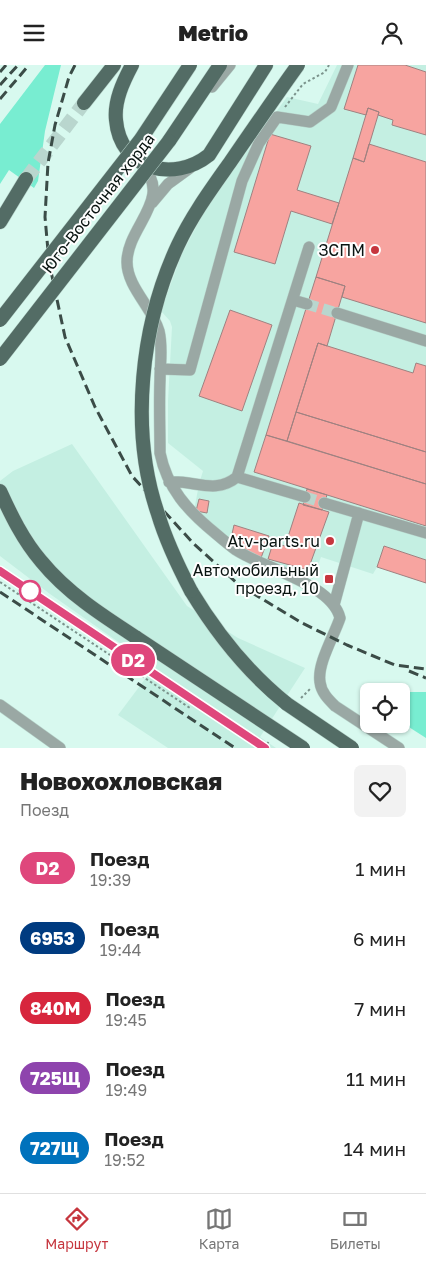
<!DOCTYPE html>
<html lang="ru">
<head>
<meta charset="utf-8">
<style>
	:root { --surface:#fff; --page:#f2f2f2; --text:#222; --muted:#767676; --line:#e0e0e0; --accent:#c6363e }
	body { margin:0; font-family:"Golos Text",sans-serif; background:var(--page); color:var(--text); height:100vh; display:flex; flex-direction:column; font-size:19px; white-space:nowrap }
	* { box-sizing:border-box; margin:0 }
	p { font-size:16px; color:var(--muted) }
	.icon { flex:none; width:28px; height:28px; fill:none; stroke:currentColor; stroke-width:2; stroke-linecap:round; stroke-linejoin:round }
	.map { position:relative; height:683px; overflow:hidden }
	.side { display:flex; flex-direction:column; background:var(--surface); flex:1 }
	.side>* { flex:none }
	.badge { padding:0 10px; border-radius:16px; font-size:18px; line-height:32px }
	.controls { position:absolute; left:360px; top:618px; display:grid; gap:10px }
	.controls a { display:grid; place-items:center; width:50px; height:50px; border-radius:8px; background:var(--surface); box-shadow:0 1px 4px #0004; font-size:25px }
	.map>.badge { position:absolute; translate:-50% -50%; box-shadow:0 0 0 2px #fff }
	.round { display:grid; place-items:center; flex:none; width:52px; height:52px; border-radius:8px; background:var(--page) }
	.headline { display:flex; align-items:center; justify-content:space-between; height:85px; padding:0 20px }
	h1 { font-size:24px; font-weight:800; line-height:38px }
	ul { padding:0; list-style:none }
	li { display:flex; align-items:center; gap:15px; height:70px; padding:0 20px }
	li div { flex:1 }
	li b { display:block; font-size:19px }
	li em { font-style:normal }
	li .badge { min-width:55px; font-weight:700; text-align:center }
	header { display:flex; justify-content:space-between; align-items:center; height:65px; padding:0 20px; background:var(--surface); font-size:22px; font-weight:800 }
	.menu { display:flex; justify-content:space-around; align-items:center; height:70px; border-top:1px solid var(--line); background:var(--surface); font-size:14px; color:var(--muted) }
	.menu a { display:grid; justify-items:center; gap:2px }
	.menu .on { color:var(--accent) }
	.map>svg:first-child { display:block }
	.built { fill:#c4efe2 }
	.green { fill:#78edd1 }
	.building { fill:#f7a4a0; stroke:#9f8180 }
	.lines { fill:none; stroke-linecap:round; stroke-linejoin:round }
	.minor-tunnel { stroke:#b9d6ce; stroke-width:11; stroke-dasharray:11 5.5; stroke-linecap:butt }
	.major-tunnel { stroke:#b9d6ce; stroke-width:14; stroke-dasharray:14 7; stroke-linecap:butt }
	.minor-casing { stroke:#b7d4cb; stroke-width:12 }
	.major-casing { stroke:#b7d4cb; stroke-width:15 }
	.path { stroke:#7b938c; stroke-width:2; stroke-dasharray:2.5 2.5; stroke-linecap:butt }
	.minor { stroke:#9aa8a4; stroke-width:11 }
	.major { stroke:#536c65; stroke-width:14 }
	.rail { stroke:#3b4c47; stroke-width:3; stroke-dasharray:10 5; stroke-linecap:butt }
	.major-bridge-casing { stroke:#b7d4cb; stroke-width:15; stroke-linecap:butt }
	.major-bridge { stroke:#536c65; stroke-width:14 }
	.line-casing { stroke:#fff; stroke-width:11 }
	.line { stroke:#df477c; stroke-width:8 }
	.poi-dot { fill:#c6363e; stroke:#fefefe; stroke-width:2 }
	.stop-dot { fill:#fff; stroke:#df477c; stroke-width:2.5 }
	.labels { text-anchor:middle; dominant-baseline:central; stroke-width:4; stroke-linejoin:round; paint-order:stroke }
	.street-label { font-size:16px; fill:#081310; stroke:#fefefe }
	.poi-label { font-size:16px; fill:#081310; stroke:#fefefe; text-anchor:end }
</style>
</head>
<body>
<header><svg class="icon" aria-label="menu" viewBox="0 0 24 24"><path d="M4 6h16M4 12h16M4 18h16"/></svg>Metrio<svg class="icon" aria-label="person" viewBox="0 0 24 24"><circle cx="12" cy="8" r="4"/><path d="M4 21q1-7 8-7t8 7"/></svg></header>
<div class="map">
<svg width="426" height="683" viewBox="0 0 426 683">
	<rect width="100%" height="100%" fill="#d8f9ef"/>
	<!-- built -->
	<path class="built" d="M337,0h89v495l-41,-14 -8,21 -4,7 -52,-17 -8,22 -48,-18 -34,-16 -37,-34 5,-27 4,-13 -35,-28v-42l4,-74 -2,-6 -9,-10 20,-55 26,-50 80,-109 31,7z
		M72,379l115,162 51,32 67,30 -45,69 16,11h-108l-50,-33 36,-48 -104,-73 -50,-38v-75l13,-10z"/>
	<!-- green -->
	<path class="green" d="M45,0h16l-16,66 -7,50 -4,7 -25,-18 -9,14v-60z
		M401,627h25v46l-25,-16z"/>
	<!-- building -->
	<path class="building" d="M358,0h47l21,7v63l-34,-10 1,-5 -15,-5 1,-3 -11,-4 -2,7 -22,-6z
		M368,43l11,4 -15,50 -11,-4z
		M270,69l41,12 -14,44 42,13 -7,21 -41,-13 -16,53 -41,-12z
		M369,79l57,18v161l-84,-26 3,-11 -29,-9 37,-119 11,4z
		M316,212l29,9 -18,60 -9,-3 -31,98 -21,-6z
		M230,245l42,15 -30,86 -43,-15z
		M318,278l95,30 3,-10 10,3v86l-130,-40z
		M296,347l130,40v32l-139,-43z
		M266,370l160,49v42l-172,-54z
		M307,424l20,6 -5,15 -19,-5z
		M199,434l10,2 -2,12 -11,-2z
		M299,438l30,9 -21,58 -40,-11 5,-16 12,3z
		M234,460l35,11 -8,22 -31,-15z
		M384,481l42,14v23l-49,-16z"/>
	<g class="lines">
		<!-- minor-tunnel -->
		<path class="minor-tunnel" d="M307,239l30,9
			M305,432l19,6"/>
		<!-- major-tunnel -->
		<path class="major-tunnel" d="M26,114l58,-76"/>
		<!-- minor casing -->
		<g class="minor-casing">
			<path id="minor" d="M212,22l18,-22
				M141,99c34,34 -14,62 -14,98 0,25 25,45 32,69 4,16 1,33 1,49 -1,24 0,49 0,73 7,35 28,58 55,80 7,6 14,12 21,17 27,18 96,34 104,68 -6,18 -23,46 -20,64 1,10 8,17 15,24l64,42
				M152,138l16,-19 22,-16
				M293,235l14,4
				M337,248l89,28
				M160,304l30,1 52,-189 17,-38 18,-26 33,5 21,-15 17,-42
				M237,412l72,-230
				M169,417c26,-2 46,13 68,-5l68,20
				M324,438l102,30
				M334,540l25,-92
				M0,640l60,43"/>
		</g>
		<!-- major casing -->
		<g class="major-casing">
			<path id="major" d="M132,0c-9,17 -18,36 -16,55 4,50 58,63 93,35l57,-90
				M84,38l30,-38
				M169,76l51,-76
				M0,157l26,-43
				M0,426c11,24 23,49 41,70 26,32 62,55 96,77
				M191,526c26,43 56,81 96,113"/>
		</g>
		<!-- path -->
		<path class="path" d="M285,42l18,-23 22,-12 4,-7
			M0,517l190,126
			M301,633l9,-9
			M264,683l6,-8"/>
		<!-- minor -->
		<use href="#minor" class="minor"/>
		<!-- major -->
		<use href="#major" class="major"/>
		<!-- rail -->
		<path class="rail" d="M75,0l-6,12 -14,48 -7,38 -3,54 4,45 16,75 30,70 37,69 61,67 46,42 63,38 45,22 48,20 31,4
			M0,7l6,-7
			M0,20l18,-20
			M0,34l29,-34
			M0,506l265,177
			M0,527l235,156
			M409,606l17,7"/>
		<!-- major-bridge casing -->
		<g class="major-bridge-casing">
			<path id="major-bridge" d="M0,255l141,-181 49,-74
				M0,294l169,-218
				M191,526c-13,-25 -25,-50 -33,-77 -29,-84 -17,-190 20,-269 14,-30 34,-57 53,-84 22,-32 44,-64 67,-96
				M137,573l166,110
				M287,639l65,44"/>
		</g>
		<!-- major-bridge -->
		<use href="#major-bridge" class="major-bridge"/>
	</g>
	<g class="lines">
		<!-- line casing -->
		<g class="line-casing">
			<path id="line" d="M0,506l265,177"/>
		</g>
		<!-- line -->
		<use href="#line" class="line"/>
	</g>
	<!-- markers -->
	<g class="poi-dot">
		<circle cx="375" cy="185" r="5"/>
		<circle cx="330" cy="476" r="5"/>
		<rect x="324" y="509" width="10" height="10" rx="2.5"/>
	</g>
	<circle class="stop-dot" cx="30" cy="526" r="10"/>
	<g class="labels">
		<!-- street labels -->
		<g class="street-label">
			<text transform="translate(98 138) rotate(-52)">Юго-Восточная хорда</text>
		</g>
		<!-- poi labels -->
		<g class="poi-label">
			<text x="365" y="185">ЗСПМ</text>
			<text x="320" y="476">Atv-parts.ru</text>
			<text x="319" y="505">Автомобильный<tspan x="319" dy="18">проезд, 10</tspan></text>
		</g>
	</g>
</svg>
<div class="controls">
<a><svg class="icon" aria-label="locate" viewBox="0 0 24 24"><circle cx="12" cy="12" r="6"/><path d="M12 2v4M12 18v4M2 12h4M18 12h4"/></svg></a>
</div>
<b class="badge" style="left:133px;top:595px;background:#df477c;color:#fff">D2</b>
</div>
<section class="side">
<div class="headline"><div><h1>Новохохловская</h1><p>Поезд</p></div><a class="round"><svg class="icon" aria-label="heart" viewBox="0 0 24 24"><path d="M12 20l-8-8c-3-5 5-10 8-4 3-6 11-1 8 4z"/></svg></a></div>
<ul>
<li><span class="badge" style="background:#df477c;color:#fff">D2</span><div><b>Поезд</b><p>19:39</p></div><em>1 мин</em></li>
<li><span class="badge" style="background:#003b80;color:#fff">6953</span><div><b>Поезд</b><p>19:44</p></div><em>6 мин</em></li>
<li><span class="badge" style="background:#d7263d;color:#fff">840М</span><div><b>Поезд</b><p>19:45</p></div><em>7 мин</em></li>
<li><span class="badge" style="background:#8e44ad;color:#fff">725Щ</span><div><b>Поезд</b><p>19:49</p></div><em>11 мин</em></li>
<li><span class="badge" style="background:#0072bc;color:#fff">727Щ</span><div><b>Поезд</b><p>19:52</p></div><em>14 мин</em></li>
</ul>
</section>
<nav class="menu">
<a class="on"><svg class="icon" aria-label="directions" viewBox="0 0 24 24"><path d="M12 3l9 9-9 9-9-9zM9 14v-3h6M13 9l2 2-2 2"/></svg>Маршрут</a>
<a><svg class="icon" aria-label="map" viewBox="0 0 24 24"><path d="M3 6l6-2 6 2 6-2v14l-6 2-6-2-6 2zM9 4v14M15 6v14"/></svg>Карта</a>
<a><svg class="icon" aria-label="tickets" viewBox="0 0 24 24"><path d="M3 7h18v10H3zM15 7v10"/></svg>Билеты</a>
</nav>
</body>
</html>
